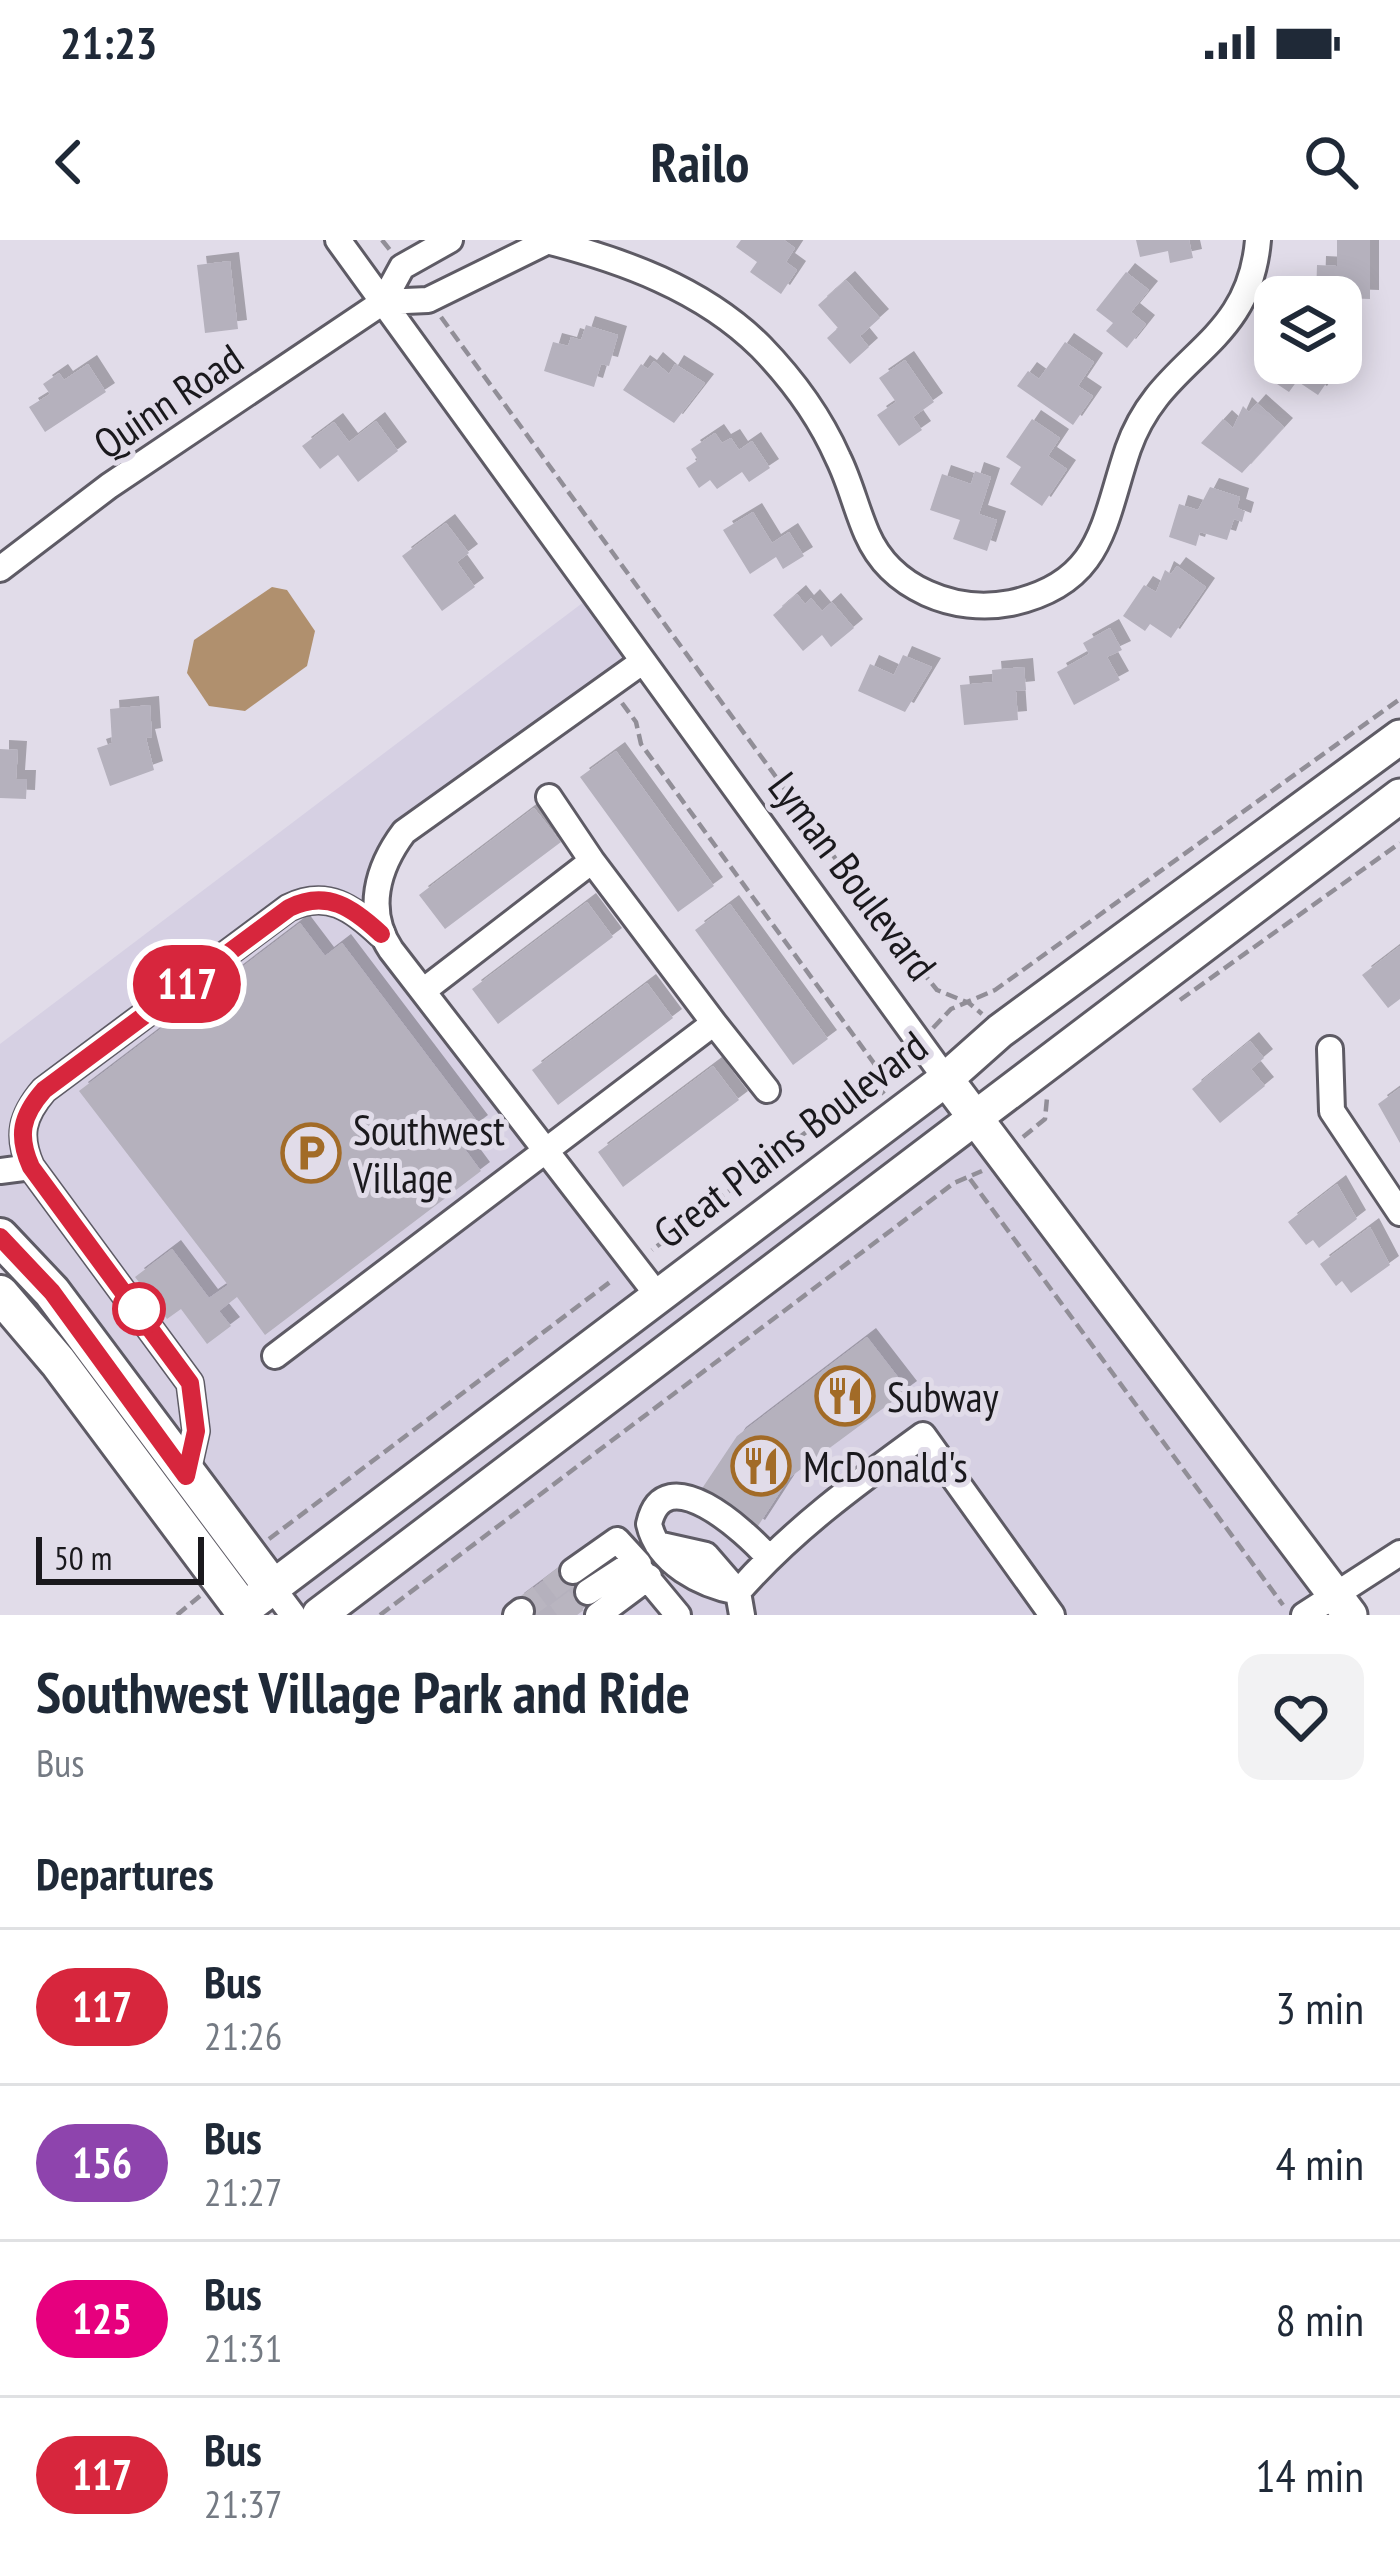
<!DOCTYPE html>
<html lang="en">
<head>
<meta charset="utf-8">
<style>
	:root { --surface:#fff; --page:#f2f2f3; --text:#1f2937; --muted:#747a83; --line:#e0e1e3 }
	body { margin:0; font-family:"PT Sans Narrow",sans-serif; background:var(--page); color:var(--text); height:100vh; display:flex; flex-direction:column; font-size:45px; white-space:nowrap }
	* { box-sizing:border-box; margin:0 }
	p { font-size:39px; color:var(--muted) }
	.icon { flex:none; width:66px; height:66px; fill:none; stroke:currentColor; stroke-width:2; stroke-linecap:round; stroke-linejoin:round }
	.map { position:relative; height:1375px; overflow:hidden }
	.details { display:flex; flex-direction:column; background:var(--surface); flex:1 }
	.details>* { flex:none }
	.badge { padding:0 24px; border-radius:39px; font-size:42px; line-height:78px }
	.fabs { position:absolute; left:1254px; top:36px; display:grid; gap:24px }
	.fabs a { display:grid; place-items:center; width:108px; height:108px; border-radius:24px; background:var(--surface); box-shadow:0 6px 30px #0003; font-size:60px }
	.scale { position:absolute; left:36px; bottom:30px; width:168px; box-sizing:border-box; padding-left:12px; border:6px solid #1a191d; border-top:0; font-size:33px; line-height:42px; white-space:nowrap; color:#1a191d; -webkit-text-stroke:9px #e1dce9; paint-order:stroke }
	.map>.badge { position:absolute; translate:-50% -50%; box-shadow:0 0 0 6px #fff }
	h2 { padding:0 36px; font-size:45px; line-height:108px }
	.round { display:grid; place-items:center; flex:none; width:126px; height:126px; border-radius:24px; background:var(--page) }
	.summary { display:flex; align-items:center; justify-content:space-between; height:204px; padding:0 36px }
	h1 { font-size:57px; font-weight:700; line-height:90px }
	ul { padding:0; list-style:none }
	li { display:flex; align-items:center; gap:36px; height:156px; padding:0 36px; border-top:3px solid var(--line) }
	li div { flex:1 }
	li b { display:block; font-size:45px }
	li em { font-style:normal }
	li .badge { min-width:132px; font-weight:700; text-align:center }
	.status { display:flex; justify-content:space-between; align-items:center; height:84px; padding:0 60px; background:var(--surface); direction:ltr }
	.status svg { height:33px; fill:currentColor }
	header { display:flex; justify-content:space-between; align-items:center; height:156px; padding:0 36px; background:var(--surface); font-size:54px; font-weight:700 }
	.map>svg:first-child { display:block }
	.built { fill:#d6d0e3; fill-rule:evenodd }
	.water { fill:#b0906e }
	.building { fill:#b5b1bd; filter:url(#shadow) }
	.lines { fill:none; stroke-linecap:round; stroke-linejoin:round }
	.minor-tunnel { stroke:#b9b5c0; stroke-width:24; stroke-dasharray:24 12; stroke-linecap:butt }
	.minor-casing { stroke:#5e5b65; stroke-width:30 }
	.major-casing { stroke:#5e5b65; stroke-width:39 }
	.highway-casing { stroke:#5e5b65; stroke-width:42 }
	.path { stroke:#918e97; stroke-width:4.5; stroke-dasharray:12 6; stroke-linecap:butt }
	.minor { stroke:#fff; stroke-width:24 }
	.major { stroke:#fff; stroke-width:33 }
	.highway { stroke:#fff; stroke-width:36 }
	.line-casing { stroke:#fff; stroke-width:27 }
	.line { stroke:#d7263d; stroke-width:18 }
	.stop-dot { fill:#fff; stroke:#d7263d; stroke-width:6 }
	.labels { text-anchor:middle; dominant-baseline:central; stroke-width:10; stroke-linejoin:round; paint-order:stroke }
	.street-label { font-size:42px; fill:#1a191d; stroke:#e1dce9 }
	.poi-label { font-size:42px; fill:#1a191d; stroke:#e1dce9; text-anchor:start }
</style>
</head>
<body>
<div class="status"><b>21:23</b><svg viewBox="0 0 49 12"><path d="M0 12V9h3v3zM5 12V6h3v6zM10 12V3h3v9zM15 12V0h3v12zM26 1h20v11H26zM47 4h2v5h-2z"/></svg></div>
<header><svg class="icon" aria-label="back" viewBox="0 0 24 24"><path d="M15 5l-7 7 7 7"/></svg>Railo<svg class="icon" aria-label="search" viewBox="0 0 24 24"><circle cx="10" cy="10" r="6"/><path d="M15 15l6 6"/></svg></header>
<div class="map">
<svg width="1400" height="1375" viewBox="0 0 1400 1375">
	<defs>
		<filter id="shadow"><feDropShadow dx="9" dy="-9" stdDeviation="0" flood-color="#0004"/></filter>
	</defs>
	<rect width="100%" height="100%" fill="#e1dce9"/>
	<!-- built -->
	<path class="built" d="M593,355l757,1020h-1058l-292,-376v-195zM642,423l303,416 -286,216 -283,-385 28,-78z"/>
	<!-- water -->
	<path class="water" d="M272,347l15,3 28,41 -8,35 -62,45 -36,-5 -22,-33 7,-33z"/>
	<!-- building -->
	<path class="building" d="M741,0h43l11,8 -9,14 11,8 -16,24 -31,-22 7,-10 -21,-15z
		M1136,0h53l4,18 -23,5 -2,-12 -28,6z
		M1337,0h33v59l-54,-2 1,-32 20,1z
		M230,21l8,68 -33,4 -8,-68z
		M1126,32l23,18 -18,22 15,12 -19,24 -21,-17 7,-8 -17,-13z
		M846,40l34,38 -20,18 9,11 -19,17 -23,-26 11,-10 -20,-23z
		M586,85l32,10 -9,31 -8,-2 -7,23 -50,-16 9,-29 15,4 3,-9 10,3z
		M1065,102l29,20 -16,24 15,10 -20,29 -56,-39 11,-15 11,8z
		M905,120l29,42 -21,15 9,13 -23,16 -22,-31 19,-13 -17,-24z
		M654,121l15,13 6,-10 30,19 -31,40 -51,-33 18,-26 7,5z
		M1279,123h61l-22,32 -21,-14 -8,11 -21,-14z
		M88,124l18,28 -61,40 -16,-25 21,-13 -7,-10 16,-11 5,7z
		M1257,163l27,24 -42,46 -41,-30 22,-24 10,9 10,-22 6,6z
		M1032,179l28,19 -12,18 19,13 -25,37 -32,-22 11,-17 -15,-10z
		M376,181l22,30 -40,31 -20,-27 -18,14 -18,-23 32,-24 15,20z
		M715,193l7,10 9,-5 8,12 13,-9 18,27 -21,14 -7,-10 -25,17 -7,-9 -11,8 -13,-20 12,-8 -7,-11z
		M975,231l16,6 -12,37 18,6 -10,31 -34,-12 7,-19 -30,-10 12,-36 29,10z
		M1210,247l30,10 -3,11 8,3 -3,11 -8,-3 -7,21 -27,-8 -4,14 -27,-9 10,-33 19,6z
		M753,272l19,31 17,-11 15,24 -21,13 -7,-12 -26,17 -27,-44z
		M446,283l23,30 -12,9 18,25 -33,24 -40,-55z
		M1177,326l29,21 -35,51 -21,-14 -5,7 -22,-15 21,-31 12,7 9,-22 6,4z
		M797,354l8,10 6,-6 11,13 10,-9 22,26 -23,19 -9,-12 -19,16 -30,-36z
		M1110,388l12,22 -15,7 13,23 -46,25 -17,-33 32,-18 -6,-11z
		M903,415l29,12 -27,45 -47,-21 12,-27 24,11z
		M1024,427l2,23 -10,1 2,29 -54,5 -4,-40 33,-3 -1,-12z
		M150,465l2,32 -6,1 8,32 -44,16 -13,-38 15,-5 -2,-34z
		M0,509l18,1 -2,29h11l-1,20 -26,-1z
		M616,511l98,135 -36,26 -98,-135z
		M534,568l27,34 -116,87 -26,-34z
		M587,662l26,35 -115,87 -26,-35z
		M730,664l98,135 -35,26 -98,-135z
		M300,683l25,33 17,-13 137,181 -21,16 23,31 -216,164 -28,-38 -18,14 12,15 -24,18 -26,-35 -14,10 -32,-42 37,-28 37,49 19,-13 -149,-194z
		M1400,706v53l-12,9 -26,-33z
		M647,743l26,35 -115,87 -26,-35z
		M1250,801l14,17 -13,11 14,17 -45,37 -28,-34z
		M713,826l26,34 -116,87 -25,-35z
		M1400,848v55l-22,-39z
		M1337,944l20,35 -38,29 -6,-8 -7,5 -18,-23z
		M1370,987l20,38 -39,28 -9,-12 -6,5 -16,-22z
		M867,1097l41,53 -119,88 -33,51 -57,-36 38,-57z
		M567,1323l28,37 -21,15h-49l-10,-13z"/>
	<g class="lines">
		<!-- minor-tunnel -->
		<path class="minor-tunnel" d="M521,1371l52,-40
			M557,1375l31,-23"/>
		<!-- minor casing -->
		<g class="minor-casing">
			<path id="minor" d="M338,0l608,839
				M543,0c79,20 160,49 218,107 32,33 58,68 77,111 12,24 18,51 29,76 24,55 88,80 144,69 92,-20 92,-80 117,-154 33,-95 121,-100 130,-209
				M383,62l45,-2 120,-59
				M0,329l109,-83 274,-184 19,-35 48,-27
				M642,422l-238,170c-27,36 -39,79 -13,118l267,346
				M549,557l43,64
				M714,783l53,67
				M1330,809l2,62 68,102
				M0,931l31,-4
				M275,1116l439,-333 -122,-162 -169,130
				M186,1236l10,-45 -6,-48 -159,-216c-14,-31 -9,-51 13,-77l244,-182c39,-19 65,0 93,27
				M657,1304l49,11 32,37
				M573,1331l44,-31 22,24
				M272,1347l21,28
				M588,1352l46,-30 44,53
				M738,1352c-37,-7 -80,-29 -89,-68 15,-68 97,8 119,33
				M516,1375l5,-4
				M598,1375l51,-38
				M742,1375l-4,-23c53,-61 119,-109 185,-157l129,180
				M1304,1375l96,-62"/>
		</g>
		<!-- major casing -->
		<g class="major-casing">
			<path id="major" d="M946,839l404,536
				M252,1363l694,-524 54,-48 400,-294
				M319,1375l1081,-819"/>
		</g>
		<!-- highway casing -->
		<g class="highway-casing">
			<path id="highway" d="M0,997l52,55 220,295
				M0,1054l58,68 185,248"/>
		</g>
		<!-- path -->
		<path class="path" d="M382,0l8,10
			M441,77l437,600 59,73 32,13 13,11
			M622,463l14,19 5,22 235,322 -3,15 -221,169
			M1180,760l220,-157
			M933,788l18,-19 44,-19 405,-291
			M884,854l-11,-13 29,-25
			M1023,897l22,-18 2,-21
			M970,939l313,426
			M269,1299l345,-260
			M177,1375l23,-19
			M380,1375l574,-432 28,-12"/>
		<!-- minor -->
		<use href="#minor" class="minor"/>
		<!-- major -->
		<use href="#major" class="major"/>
		<!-- highway -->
		<use href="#highway" class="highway"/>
	</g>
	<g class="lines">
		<!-- line casing -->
		<g class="line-casing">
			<path id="line" d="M0,997l52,55 134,184 10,-45 -6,-48 -159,-216c-14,-31 -10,-51 13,-77l245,-182c38,-19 64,0 92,26"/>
		</g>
		<!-- line -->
		<use href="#line" class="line"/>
	</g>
	<!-- icons -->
	<defs>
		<g id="parking-ring" transform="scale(3)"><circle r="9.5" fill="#e1dce9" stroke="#a26b27" stroke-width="1.5"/><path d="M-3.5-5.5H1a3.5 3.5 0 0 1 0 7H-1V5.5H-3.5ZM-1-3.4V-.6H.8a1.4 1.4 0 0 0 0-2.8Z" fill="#a26b27"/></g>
		<g id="restaurant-ring" transform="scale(3)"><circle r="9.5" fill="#e1dce9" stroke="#a26b27" stroke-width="1.5"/><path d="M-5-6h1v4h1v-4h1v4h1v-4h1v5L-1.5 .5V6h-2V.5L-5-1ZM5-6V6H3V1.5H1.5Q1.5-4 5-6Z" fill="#a26b27"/></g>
	</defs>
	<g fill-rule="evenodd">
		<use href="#parking-ring" x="311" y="913"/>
		<use href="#restaurant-ring" x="845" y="1156"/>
		<use href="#restaurant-ring" x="761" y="1226"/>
	</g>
	<!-- markers -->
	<circle class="stop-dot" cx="139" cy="1069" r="24"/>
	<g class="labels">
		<!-- street labels -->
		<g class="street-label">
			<text transform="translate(168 161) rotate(-34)">Quinn Road</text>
			<text transform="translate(853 636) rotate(53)">Lyman Boulevard</text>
			<text transform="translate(790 899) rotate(-37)">Great Plains Boulevard</text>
		</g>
		<!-- poi labels -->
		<g class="poi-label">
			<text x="353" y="889">Southwest<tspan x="353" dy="48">Village</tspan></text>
			<text x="887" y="1156">Subway</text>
			<text x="803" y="1226">McDonald's</text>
		</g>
	</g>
</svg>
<div class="fabs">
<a><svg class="icon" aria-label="layers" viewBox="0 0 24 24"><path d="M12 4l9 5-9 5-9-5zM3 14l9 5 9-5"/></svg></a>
</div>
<div class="scale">50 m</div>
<b class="badge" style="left:187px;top:744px;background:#d7263d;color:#fff">117</b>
</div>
<section class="details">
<div class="summary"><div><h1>Southwest Village Park and Ride</h1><p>Bus</p></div><a class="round"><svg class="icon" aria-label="heart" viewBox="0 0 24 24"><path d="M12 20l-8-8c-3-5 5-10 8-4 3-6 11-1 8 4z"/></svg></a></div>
<h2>Departures</h2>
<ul>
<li><span class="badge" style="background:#d7263d;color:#fff">117</span><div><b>Bus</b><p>21:26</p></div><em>3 min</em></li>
<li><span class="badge" style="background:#8e44ad;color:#fff">156</span><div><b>Bus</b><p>21:27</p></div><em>4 min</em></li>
<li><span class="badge" style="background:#e6007e;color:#fff">125</span><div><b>Bus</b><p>21:31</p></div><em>8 min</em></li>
<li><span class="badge" style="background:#d7263d;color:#fff">117</span><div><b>Bus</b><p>21:37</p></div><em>14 min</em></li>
</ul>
</section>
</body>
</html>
